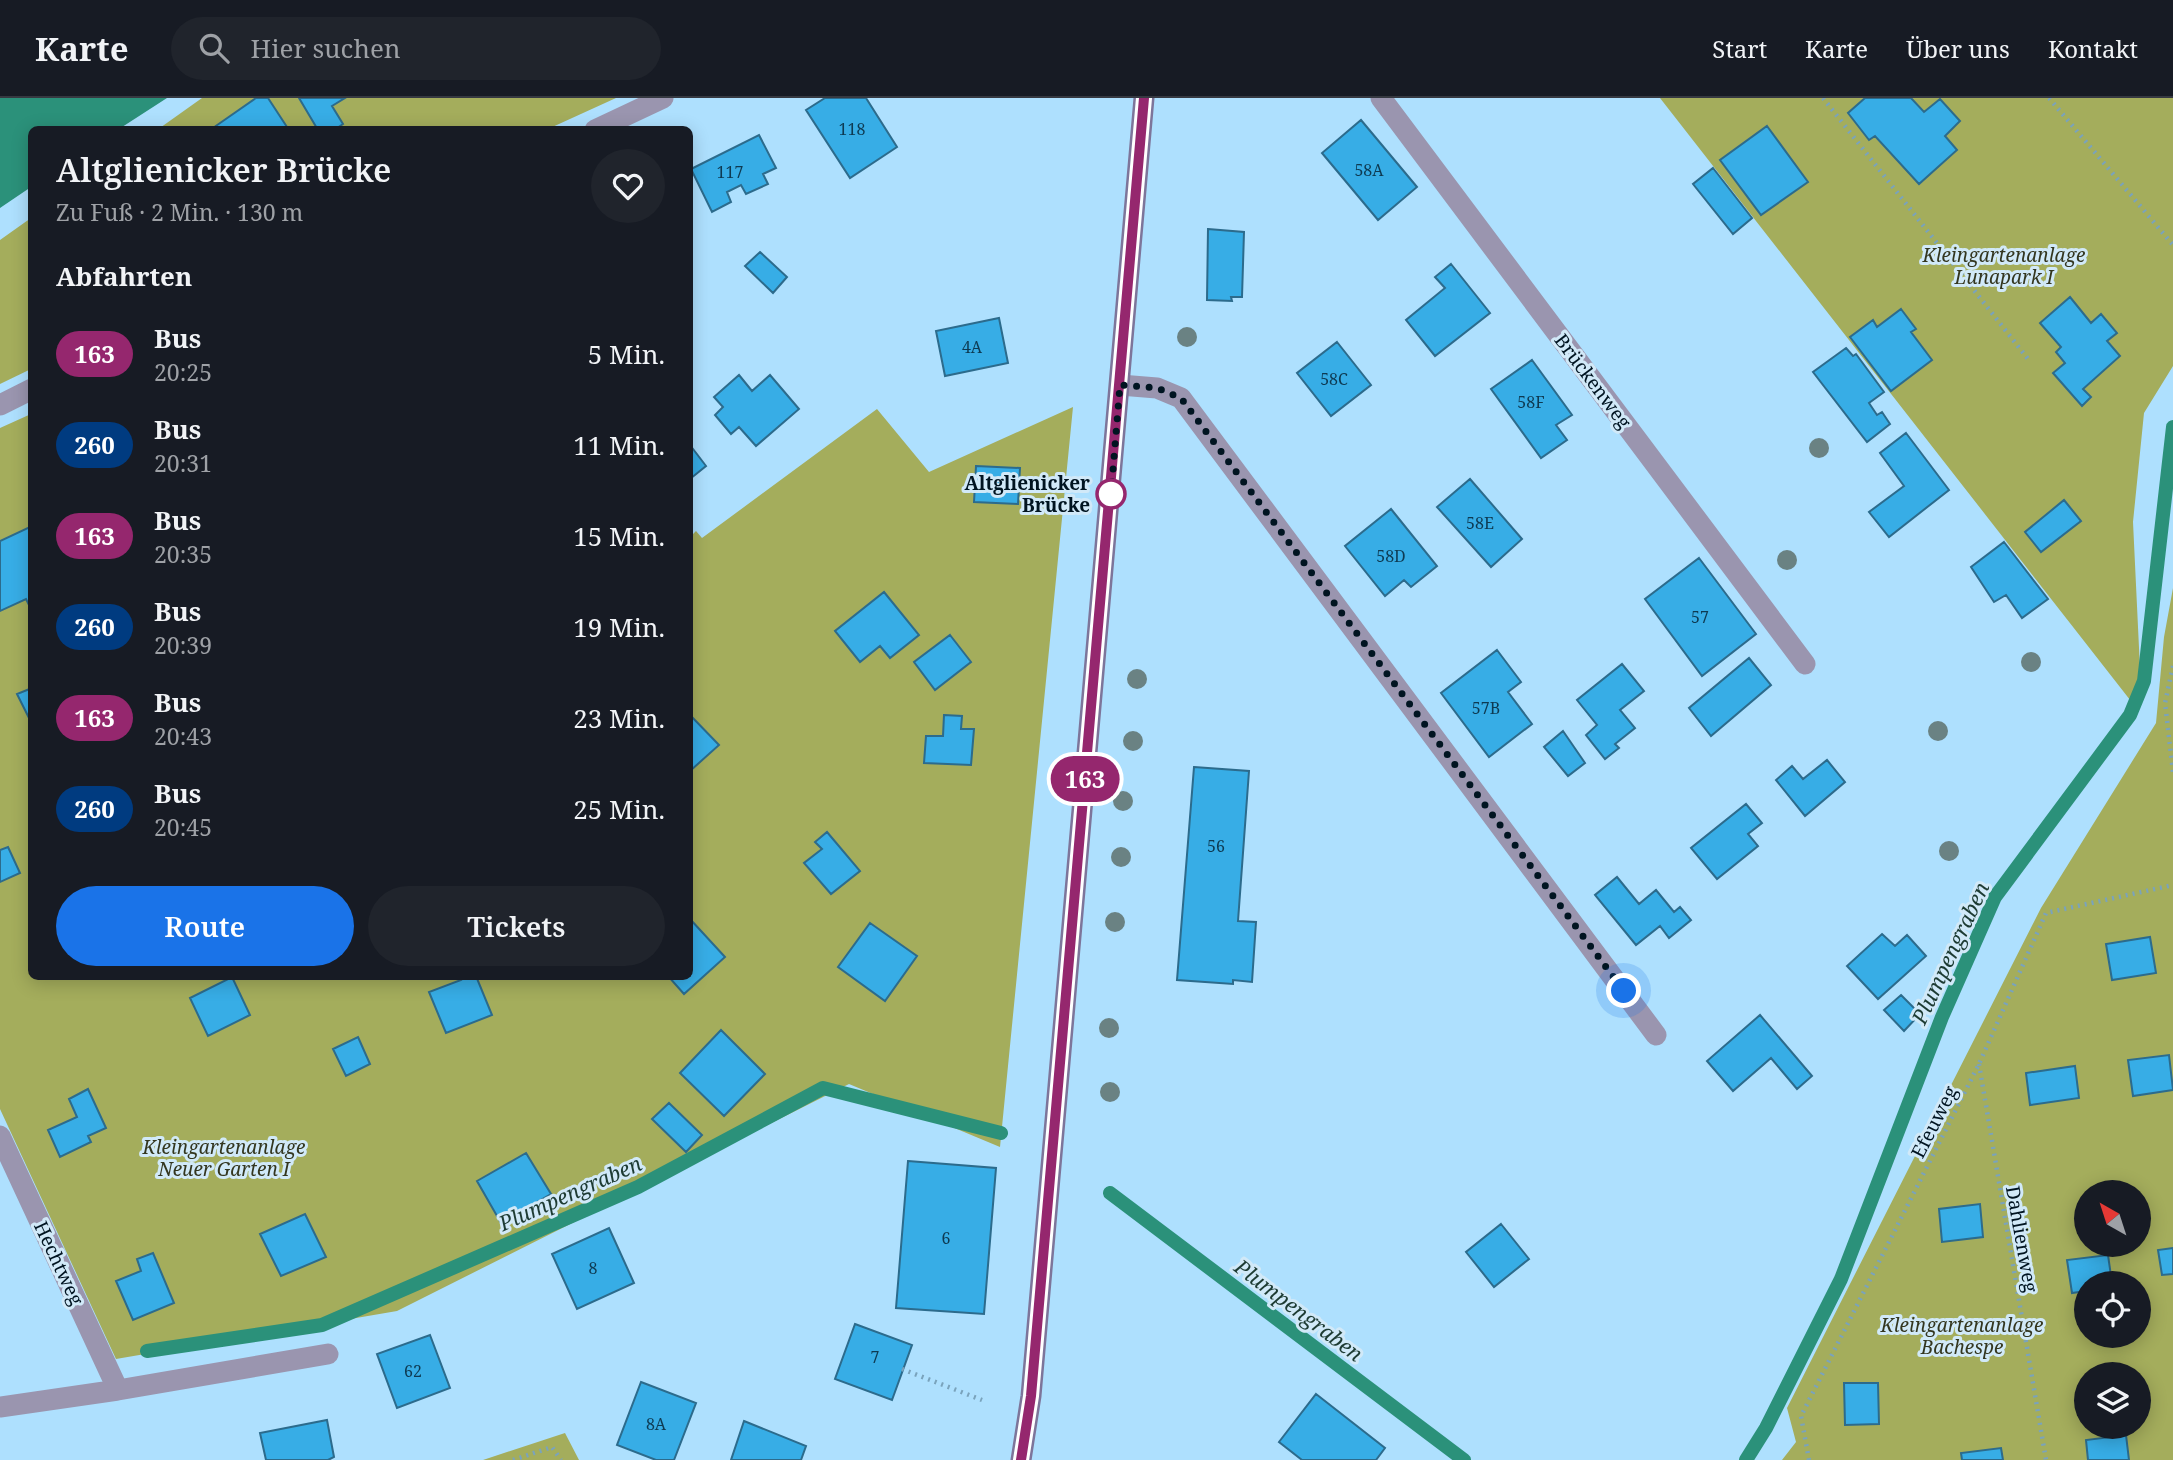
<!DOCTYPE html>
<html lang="de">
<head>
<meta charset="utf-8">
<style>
	:root { --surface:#171b24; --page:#20242c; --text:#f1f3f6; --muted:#9ea1a6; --line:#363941; --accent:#1a73e8 }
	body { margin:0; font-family:"Noto Serif",serif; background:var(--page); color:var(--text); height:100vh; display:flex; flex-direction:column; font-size:26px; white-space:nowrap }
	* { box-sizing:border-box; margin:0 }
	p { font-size:23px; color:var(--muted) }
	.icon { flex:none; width:38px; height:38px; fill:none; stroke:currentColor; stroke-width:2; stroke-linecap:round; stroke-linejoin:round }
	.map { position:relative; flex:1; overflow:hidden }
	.drawer { position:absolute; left:28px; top:28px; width:665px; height:854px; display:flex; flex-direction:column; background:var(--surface); border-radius:10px; box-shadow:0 4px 18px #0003 }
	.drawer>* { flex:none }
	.badge { padding:0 14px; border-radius:23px; font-size:24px; line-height:46px }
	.needle { width:46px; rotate:321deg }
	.fabs { position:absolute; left:2074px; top:1082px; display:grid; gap:14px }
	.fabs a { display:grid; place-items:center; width:77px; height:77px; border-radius:50%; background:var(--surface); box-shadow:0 4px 18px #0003; font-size:35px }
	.you { position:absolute; width:35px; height:35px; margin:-18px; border:5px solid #fff; border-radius:50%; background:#1a73e8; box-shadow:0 0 0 10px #1a73e833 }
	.map>.badge { position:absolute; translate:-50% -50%; box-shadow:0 0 0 4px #fff }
	h2 { padding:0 28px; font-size:26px; line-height:63px }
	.round { display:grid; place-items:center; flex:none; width:74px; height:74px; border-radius:37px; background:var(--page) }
	.summary { display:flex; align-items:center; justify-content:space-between; height:119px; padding:0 28px }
	h1 { font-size:33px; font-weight:600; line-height:52px }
	.cta { display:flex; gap:14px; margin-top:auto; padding:14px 28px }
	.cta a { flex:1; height:80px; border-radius:42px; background:var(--accent); color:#fff; font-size:28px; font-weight:600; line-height:80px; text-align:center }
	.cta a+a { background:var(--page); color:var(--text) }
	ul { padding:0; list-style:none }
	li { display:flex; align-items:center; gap:21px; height:91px; padding:0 28px }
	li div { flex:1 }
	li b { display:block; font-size:26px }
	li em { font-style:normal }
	li .badge { min-width:77px; font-weight:700; text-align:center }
	header { display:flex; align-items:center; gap:42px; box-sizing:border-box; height:98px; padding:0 35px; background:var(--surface); border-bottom:2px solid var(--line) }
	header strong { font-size:33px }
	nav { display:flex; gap:38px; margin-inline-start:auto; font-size:24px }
	.search { width:490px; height:63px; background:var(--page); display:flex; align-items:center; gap:18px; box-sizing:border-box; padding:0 24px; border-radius:38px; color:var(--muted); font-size:26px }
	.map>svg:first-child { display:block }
	.green { fill:#a4ad5c; fill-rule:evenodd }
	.water { fill:#2b917a }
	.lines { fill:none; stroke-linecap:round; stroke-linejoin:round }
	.stream { stroke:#2b917a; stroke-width:14 }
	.building { fill:#37ade6; stroke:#2c6b8c; stroke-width:2 }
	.path { stroke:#7aa3bc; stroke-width:4.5; stroke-dasharray:2 5; stroke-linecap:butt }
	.service { stroke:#9a95af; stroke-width:21 }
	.minor { stroke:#9a95af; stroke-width:21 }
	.secondary { stroke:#7d759a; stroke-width:21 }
	.tree { fill:#6a8283 }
	.line-casing { stroke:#fff; stroke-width:16 }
	.line { stroke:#95276e; stroke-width:10 }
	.walk { stroke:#001421; stroke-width:7; stroke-dasharray:0 12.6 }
	.stop-dot { fill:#fff; stroke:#95276e; stroke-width:3.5 }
	.labels { text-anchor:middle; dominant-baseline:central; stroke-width:6; stroke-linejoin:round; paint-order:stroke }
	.number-label { font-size:16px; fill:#0e3a52 }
	.park-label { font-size:19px; font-style:italic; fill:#33361f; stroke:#d1e9f8 }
	.street-label { font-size:19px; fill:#001421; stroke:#d1e9f8 }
	.stop-label { font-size:19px; font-weight:bold; fill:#001421; stroke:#d1e9f8; text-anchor:end }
	.water-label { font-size:21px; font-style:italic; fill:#1d3b33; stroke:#d1e9f8 }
</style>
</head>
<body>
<header>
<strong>Karte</strong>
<div class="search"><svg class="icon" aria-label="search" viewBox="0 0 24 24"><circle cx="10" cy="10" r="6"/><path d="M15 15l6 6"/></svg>Hier suchen</div>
<nav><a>Start</a><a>Karte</a><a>Über uns</a><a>Kontakt</a></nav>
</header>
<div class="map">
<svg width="2173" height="1362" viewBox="0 0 2173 1362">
	<rect width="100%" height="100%" fill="#aee0fe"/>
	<!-- green -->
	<path class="green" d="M202,0h414l-68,31 -391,1z
		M1660,0h513v268l-29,47 -11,109 7,147 -6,36z
		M31,120v151l-31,15v-144z
		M1073,309l-73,740 -151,-63 -452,227 -281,48 -116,-250v-681l31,-14 1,562h658v-439l6,-6 6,7 175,-129 52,63z
		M2173,490v872h-391l14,-18 -9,-34 254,-500 115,-185 8,-86zM2086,1094h52v52h-52zM2086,1185h52v52h-52zM2086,1276h52v52h-52z
		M565,1335l14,27h-96z"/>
	<!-- water -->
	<path class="water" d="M0,0h167l-48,31 -87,1 -1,57 -31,21z"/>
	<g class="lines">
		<!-- stream -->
		<path class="stream" d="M1110,1095l354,267
			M147,1253l175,-26 316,-138 185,-99 178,45
			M1746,1362l20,-32 75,-149 101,-262 53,-120 135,-182 14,-34 29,-254"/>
	</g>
	<!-- building -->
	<path class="building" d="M256,0h12l19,29 -77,3z
		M299,0h46l-13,8 11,18 -9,6h-16z
		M825,0h41l31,49 -47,31 -44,-68z
		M1865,0h46l13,14 16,-13 20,22 -15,15 12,14 -38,34 -44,-48 -6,4 -21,-27z
		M1361,22l56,67 -39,33 -56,-67z
		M1767,28l41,56 -47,33 -41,-55z
		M759,37l17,33 -13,6 5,10 -22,10 -5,-9 -14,7 4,10 -19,10 -21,-43z
		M1713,70l39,50 -19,16 -40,-50z
		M1208,131l36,3 -2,65h-11l1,4 -25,-1z
		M760,154l27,25 -14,16 -28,-27z
		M1451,166l39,49 -55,43 -29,-36 39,-32 -10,-11z
		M2070,199l21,26 10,-9 16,19 -10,8 13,15 -37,33 8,8 -9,9 -29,-33 12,-10 -9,-11 5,-5 -21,-24z
		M1901,211l15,20 -5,3 21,28 -41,31 -41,-54 23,-17 4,7z
		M999,220l9,45 -63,13 -9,-45z
		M1337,244l34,43 -40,31 -34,-43z
		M1846,250l7,8 3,-2 28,38 -15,11 8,12 5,-3 8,12 -23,18 -54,-70z
		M1532,262l40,55 -16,10 11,15 -26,18 -50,-69z
		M739,277l13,16 18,-16 29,34 -43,37 -17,-19 -8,7 -16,-19 8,-8 -9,-10z
		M1906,335l43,57 -60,47 -20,-25 35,-26 -24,-33z
		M690,347l16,21 -16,13z
		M976,368l44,2 -2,36 -44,-2z
		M1470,381l52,60 -31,28 -54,-60z
		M2064,402l17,21 -40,31 -16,-20z
		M1391,411l46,57 -26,21 -7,-7 -19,16 -40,-50z
		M32,428v85l-6,-12 -26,12v-70z
		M2004,444l44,57 -26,19 -16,-23 -12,7 -23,-35z
		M1699,460l57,76 -54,42 -57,-77z
		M884,494l35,43 -29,23 -10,-12 -20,16 -25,-31z
		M950,537l21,27 -36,28 -21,-28z
		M1497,552l24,32 -13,10 24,32 -43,33 -48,-64z
		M1749,560l22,27 -60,51 -22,-28z
		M1622,566l22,27 -24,19 15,18 -20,16 4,4 -14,11 -19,-24 11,-10 -20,-25z
		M32,590v36l-15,-30z
		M690,617l29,30 -29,26z
		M944,617l18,1 -1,13h13l-3,36 -47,-2 2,-27h17z
		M1563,633l22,32 -17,13 -24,-29z
		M1827,662l18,22 -40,34 -29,-36 16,-14 11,13z
		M1194,669l55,4 -11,150 18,1 -4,60 -19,-2v4l-56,-4z
		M1746,706l16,19 -14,11 10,12 -41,33 -26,-31z
		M827,734l33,39 -29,23 -27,-31 18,-14 -7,-7z
		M8,749l12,26 -20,9v-32z
		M1617,779l22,27 17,-14 18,22 6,-5 11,13 -22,18 -9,-12 -24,19 -41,-50z
		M690,821l35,38 -41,37 -16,-18h22z
		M870,825l47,33 -32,45 -47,-34z
		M1882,836l13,12 12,-11 19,21 -48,43 -31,-33z
		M2150,839l6,36 -44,7 -6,-36z
		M459,878h17l16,39 -46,18 -17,-41 32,-12z
		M232,879l18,38 -42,21 -18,-38z
		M1901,897l19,19 -16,17 -20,-21z
		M1760,917l52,61 -15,13 -26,-31 -38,33 -26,-30z
		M721,932l44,44 -41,42 -44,-43z
		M358,939l12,27 -24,12 -13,-27z
		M2169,957l4,35 -40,6 -5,-36z
		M2075,968l4,32 -49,7 -4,-32z
		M88,991l18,39 -18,8 3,6 -31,15 -12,-27 29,-13 -8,-18z
		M669,1005l33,32 -16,17 -34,-33z
		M526,1055l25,41 -50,29 -24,-42z
		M908,1063l88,7 -12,146 -88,-6z
		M1980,1106l3,33 -41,5 -3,-33z
		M305,1116l21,43 -45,19 -21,-42z
		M1501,1126l28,35 -35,28 -28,-35z
		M609,1130l25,55 -57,26 -25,-55z
		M2173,1150v26l-11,1 -4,-25z
		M153,1155l21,50 -41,17 -17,-39 25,-10 -4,-12z
		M2108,1157l4,28h-26v8l-14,2 -5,-33z
		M855,1226l57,21 -20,55 -57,-21z
		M430,1237l20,53 -53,20 -20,-54z
		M641,1284l55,21 -22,57h-18l-39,-15z
		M1844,1285h34l1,41 -34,1z
		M1316,1296l69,54 -9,12h-74l-23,-18z
		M327,1322l7,37 -6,3h-62l-6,-27z
		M744,1323l62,25 -5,14h-70z
		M2126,1337l3,25h-41l-2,-20z
		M2001,1350l2,12h-41l-1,-7z"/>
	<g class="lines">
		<!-- path -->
		<path class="path" d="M1823,0l205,261
			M2049,0l124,147
			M2173,568l-8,37 8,69
			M1979,966l67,396
			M902,1271l80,31
			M513,1362l39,-13 9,13
			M1809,1362l-8,-44 178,-352 67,-151 127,-28"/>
		<!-- service -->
		<path class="service" d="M1381,0l424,566
			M1120,287l37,3 24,10 475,637
			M0,1038l118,254
			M0,1309l118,-17 210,-36"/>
		<!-- minor -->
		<path class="minor" d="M595,32l68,-32
			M0,307l32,-16"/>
		<!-- secondary -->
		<path class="secondary" d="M1021,1362l10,-64 113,-1298"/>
	</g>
	<!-- trees -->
	<g class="tree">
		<circle cx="1187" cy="239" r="10"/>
		<circle cx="1819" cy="350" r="10"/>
		<circle cx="1787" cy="462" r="10"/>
		<circle cx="2031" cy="564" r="10"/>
		<circle cx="1137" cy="581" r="10"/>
		<circle cx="1938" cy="633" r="10"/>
		<circle cx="1133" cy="643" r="10"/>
		<circle cx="1123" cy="703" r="10"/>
		<circle cx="1949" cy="753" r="10"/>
		<circle cx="1121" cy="759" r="10"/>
		<circle cx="1115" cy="824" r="10"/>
		<circle cx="1109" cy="930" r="10"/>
		<circle cx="1110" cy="994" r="10"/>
	</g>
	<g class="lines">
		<!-- line casing -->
		<g class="line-casing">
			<path id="line" d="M1021,1362l10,-64 113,-1298"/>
		</g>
		<!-- line -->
		<use href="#line" class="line"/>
		<!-- walk -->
		<path class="walk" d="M1111,396l9,-109 37,3 24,10 443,593"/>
	</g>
	<!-- markers -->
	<circle class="stop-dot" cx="1111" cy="396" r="14"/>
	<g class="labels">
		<!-- number labels -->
		<g class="number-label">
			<text x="852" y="31">118</text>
			<text x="1369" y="72">58A</text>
			<text x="730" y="74">117</text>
			<text x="972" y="249">4A</text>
			<text x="1334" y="281">58C</text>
			<text x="1531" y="304">58F</text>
			<text x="1480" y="425">58E</text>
			<text x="1391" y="458">58D</text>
			<text x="1700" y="519">57</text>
			<text x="1486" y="610">57B</text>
			<text x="1216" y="748">56</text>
			<text x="946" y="1140">6</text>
			<text x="593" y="1170">8</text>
			<text x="875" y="1259">7</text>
			<text x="413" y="1273">62</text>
			<text x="656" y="1326">8A</text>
		</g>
		<!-- park labels -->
		<g class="park-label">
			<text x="2004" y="157">Kleingartenanlage<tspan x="2004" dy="22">Lunapark I</tspan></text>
			<text x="224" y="1049">Kleingartenanlage<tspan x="224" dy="22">Neuer Garten I</tspan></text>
			<text x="1962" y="1227">Kleingartenanlage<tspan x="1962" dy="22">Bachespe</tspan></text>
		</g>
		<!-- street labels -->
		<g class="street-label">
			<text transform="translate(1593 283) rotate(53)">Brückenweg</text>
			<text transform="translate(1934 1024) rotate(-63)">Efeuweg</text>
			<text transform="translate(2022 1141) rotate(80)">Dahlienweg</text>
			<text transform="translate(59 1165) rotate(65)">Hechtweg</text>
		</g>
		<!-- stop labels -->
		<g class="stop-label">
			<text x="1090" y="385">Altglienicker<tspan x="1090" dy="22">Brücke</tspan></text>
		</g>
		<!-- water labels -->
		<g class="water-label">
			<text transform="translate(1950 855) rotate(-65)">Plumpengraben</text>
			<text transform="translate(570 1095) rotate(-24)">Plumpengraben</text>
			<text transform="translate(1299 1212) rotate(37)">Plumpengraben</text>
		</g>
	</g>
</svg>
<div class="fabs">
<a><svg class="needle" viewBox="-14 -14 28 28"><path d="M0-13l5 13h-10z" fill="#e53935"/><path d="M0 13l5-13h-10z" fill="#9ea1a6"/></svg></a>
<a><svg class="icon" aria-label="locate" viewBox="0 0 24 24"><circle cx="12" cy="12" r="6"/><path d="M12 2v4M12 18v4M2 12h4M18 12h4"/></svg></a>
<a><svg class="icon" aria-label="layers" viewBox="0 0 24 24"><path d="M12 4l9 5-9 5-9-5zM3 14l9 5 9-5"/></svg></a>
</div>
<div class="you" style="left:1624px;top:893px"></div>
<b class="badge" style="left:1085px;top:681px;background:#95276e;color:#fff">163</b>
<section class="drawer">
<div class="summary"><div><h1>Altglienicker Brücke</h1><p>Zu Fuß · 2 Min. · 130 m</p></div><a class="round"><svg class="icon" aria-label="heart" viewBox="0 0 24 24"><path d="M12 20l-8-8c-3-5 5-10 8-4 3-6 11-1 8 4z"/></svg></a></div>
<h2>Abfahrten</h2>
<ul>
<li><span class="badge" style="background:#95276e;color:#fff">163</span><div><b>Bus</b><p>20:25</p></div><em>5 Min.</em></li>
<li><span class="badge" style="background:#003b80;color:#fff">260</span><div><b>Bus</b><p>20:31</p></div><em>11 Min.</em></li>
<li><span class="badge" style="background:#95276e;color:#fff">163</span><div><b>Bus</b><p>20:35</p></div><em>15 Min.</em></li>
<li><span class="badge" style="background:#003b80;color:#fff">260</span><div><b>Bus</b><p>20:39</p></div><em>19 Min.</em></li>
<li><span class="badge" style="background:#95276e;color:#fff">163</span><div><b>Bus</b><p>20:43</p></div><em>23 Min.</em></li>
<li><span class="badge" style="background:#003b80;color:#fff">260</span><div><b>Bus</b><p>20:45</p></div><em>25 Min.</em></li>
</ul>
<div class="cta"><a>Route</a><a>Tickets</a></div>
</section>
</div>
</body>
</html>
